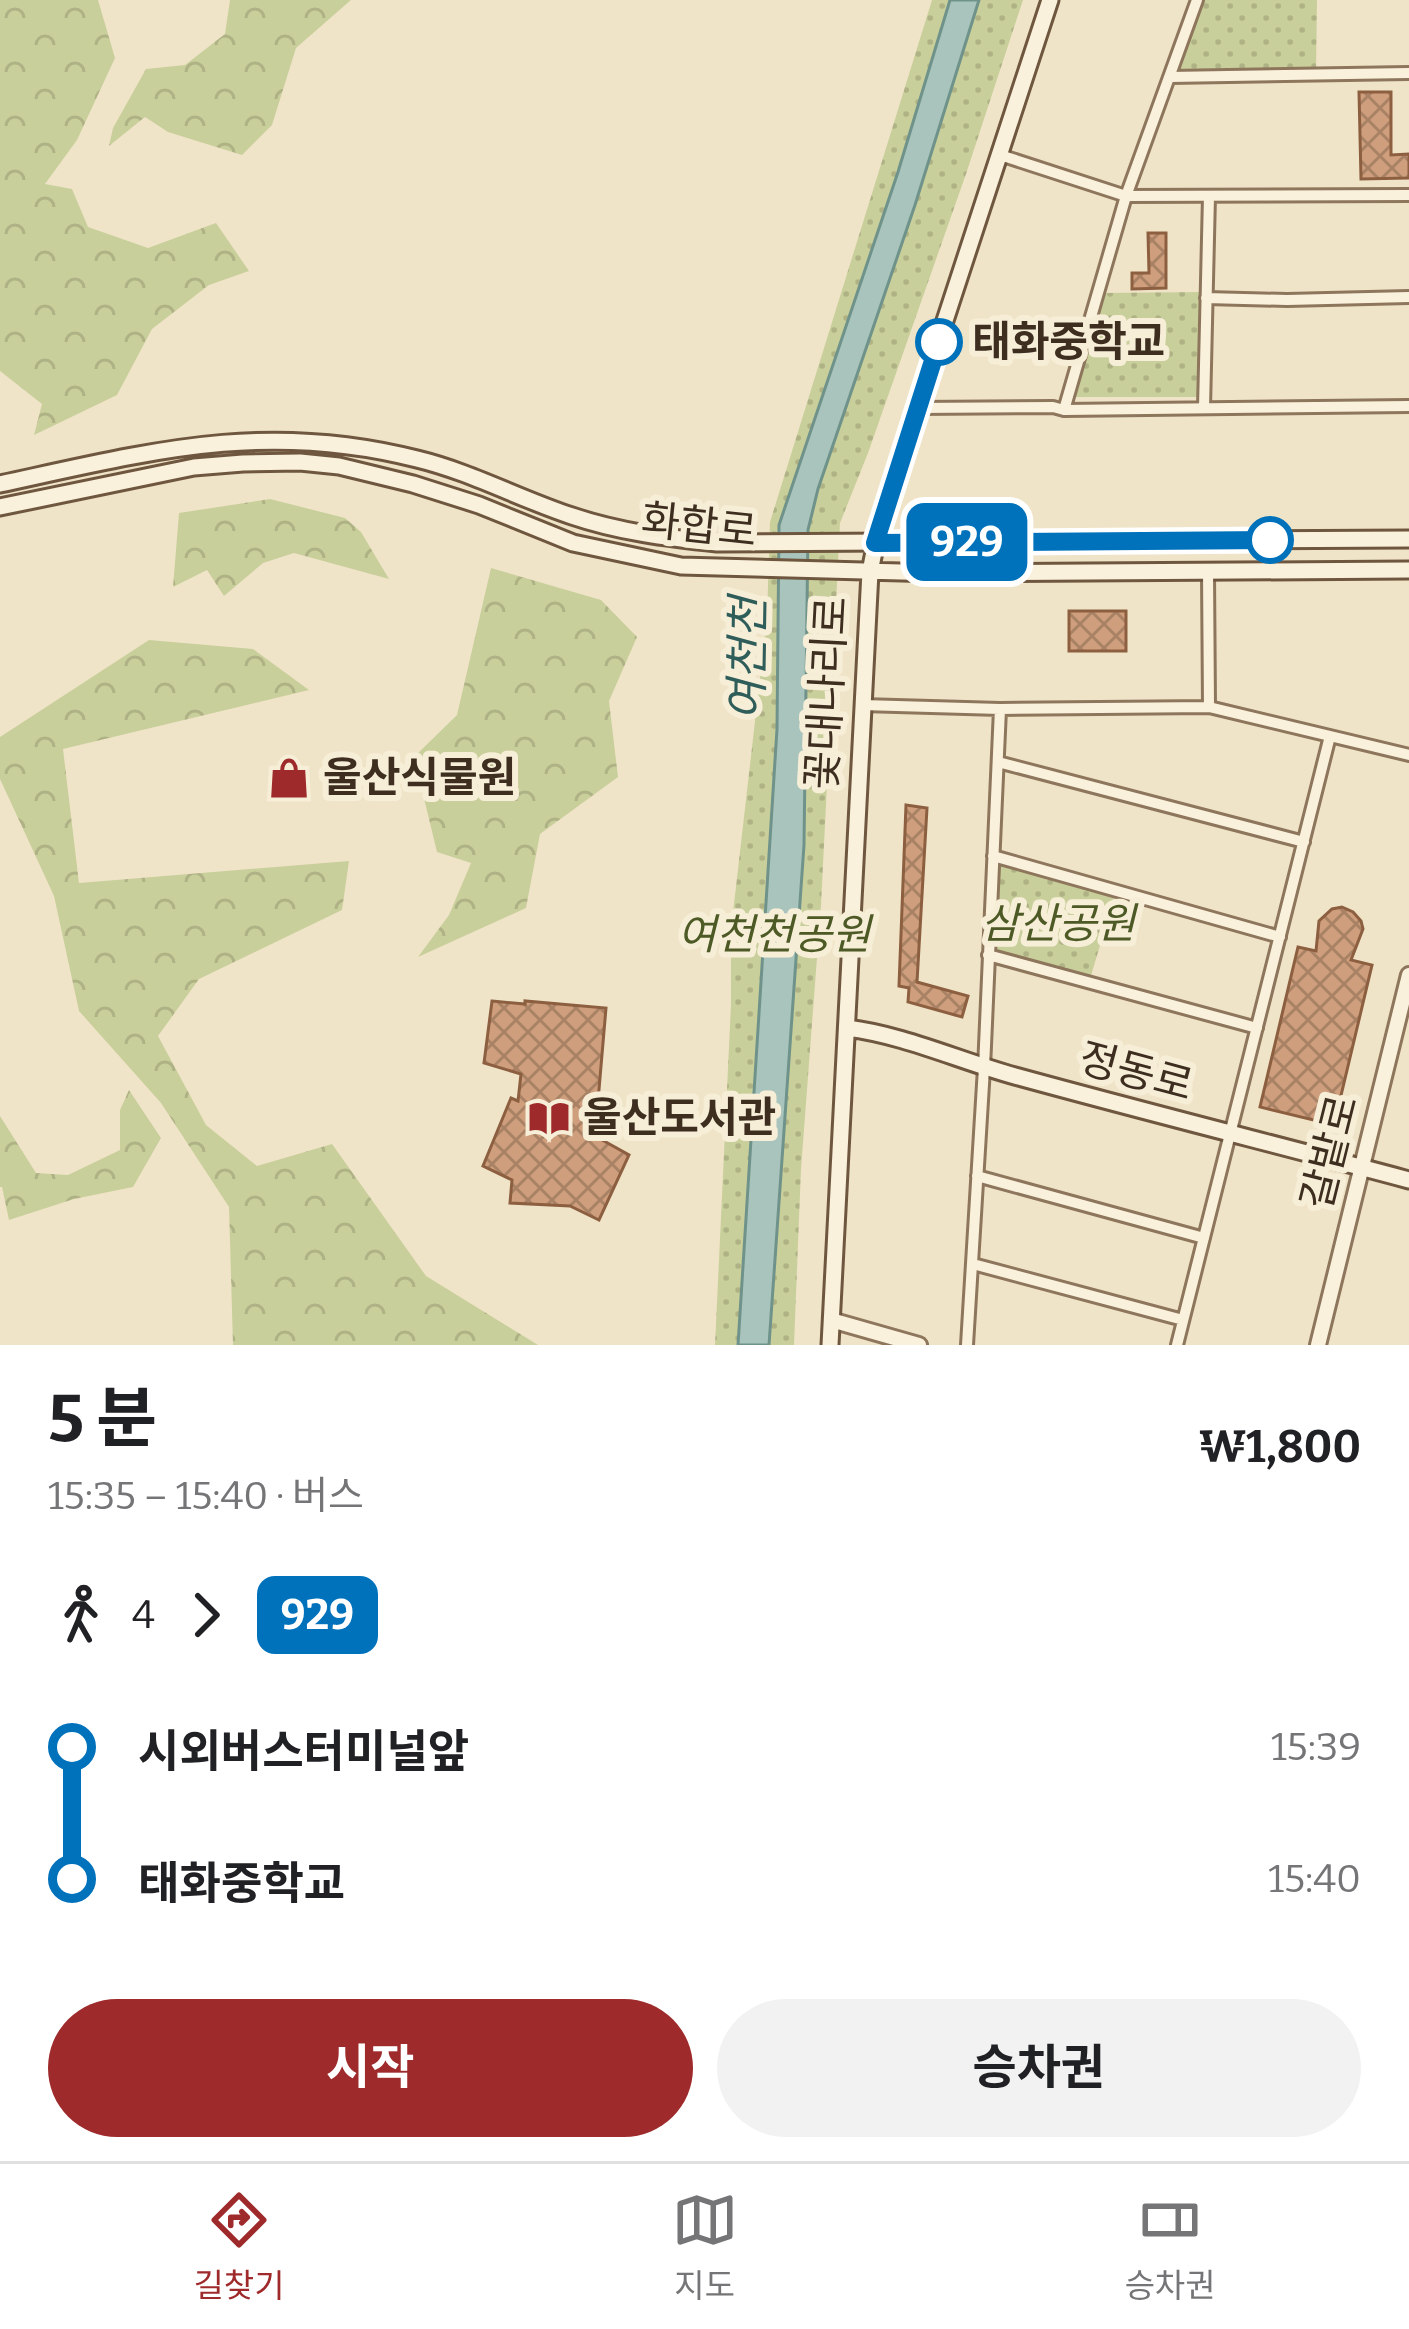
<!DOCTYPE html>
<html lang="ko">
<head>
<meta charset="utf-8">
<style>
	:root { --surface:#fff; --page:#f2f2f2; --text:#202124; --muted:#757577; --line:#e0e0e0; --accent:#9e2a2b }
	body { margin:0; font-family:Bitter,"Noto Sans KR",serif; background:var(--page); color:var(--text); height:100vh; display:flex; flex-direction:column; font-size:45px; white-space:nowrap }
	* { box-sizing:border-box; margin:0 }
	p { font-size:39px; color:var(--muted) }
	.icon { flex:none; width:66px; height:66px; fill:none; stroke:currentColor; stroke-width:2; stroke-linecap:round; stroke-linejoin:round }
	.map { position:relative; height:1345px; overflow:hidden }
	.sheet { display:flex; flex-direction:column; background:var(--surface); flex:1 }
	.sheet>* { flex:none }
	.badge { padding:0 24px; border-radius:18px; font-size:42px; line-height:78px }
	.map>.badge { position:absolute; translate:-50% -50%; box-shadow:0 0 0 6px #fff }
	.legs { display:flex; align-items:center; gap:18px; height:132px; padding:0 48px; font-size:39px }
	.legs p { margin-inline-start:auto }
	.headline { display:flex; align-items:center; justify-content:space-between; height:204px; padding:0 48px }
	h1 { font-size:66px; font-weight:700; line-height:90px }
	.cta { display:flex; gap:24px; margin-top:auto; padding:24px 48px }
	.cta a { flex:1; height:138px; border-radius:72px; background:var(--accent); color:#fff; font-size:48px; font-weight:700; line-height:138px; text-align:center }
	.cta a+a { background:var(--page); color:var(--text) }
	ul { padding:0 48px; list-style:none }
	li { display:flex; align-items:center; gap:42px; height:132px; font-size:45px }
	li i { display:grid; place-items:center; width:18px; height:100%; margin:0 15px; background:currentColor }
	li i::after { content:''; width:30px; height:30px; margin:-15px; border:9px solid; border-radius:50%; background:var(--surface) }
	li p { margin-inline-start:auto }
	li:first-child i { background:linear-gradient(#0000 50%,currentColor 0) }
	li:last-child i { background:linear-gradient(currentColor 50%,#0000 0) }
	.dock { display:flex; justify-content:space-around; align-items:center; height:168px; border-top:3px solid var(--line); background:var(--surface); font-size:33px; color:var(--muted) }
	.dock a { display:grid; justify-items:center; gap:6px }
	.dock .on { color:var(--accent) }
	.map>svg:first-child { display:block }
	.forest { fill:url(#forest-crowns) }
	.park { fill:url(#park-dots) }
	.water { fill:#a9c4bc; stroke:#6f938a; stroke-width:3 }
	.building { fill:url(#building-cross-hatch); stroke:#8d5f41; stroke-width:3 }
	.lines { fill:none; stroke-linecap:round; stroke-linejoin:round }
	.minor-casing { stroke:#8d765c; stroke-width:16 }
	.tertiary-casing { stroke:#8d765c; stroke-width:20 }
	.secondary-casing { stroke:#6f573f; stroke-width:21 }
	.minor { stroke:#faf1dc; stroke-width:10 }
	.tertiary { stroke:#faf1dc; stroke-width:14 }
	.secondary { stroke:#faf1dc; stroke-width:15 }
	.line-1-casing { stroke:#fff; stroke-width:27 }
	.line-1 { stroke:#0072bc; stroke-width:18 }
	.stop-1-dot { fill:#fff; stroke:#0072bc; stroke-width:6 }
	.labels { text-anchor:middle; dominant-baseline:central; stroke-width:12; stroke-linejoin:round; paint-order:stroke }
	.stop-label { font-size:42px; font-weight:bold; fill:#3d2e20; stroke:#f7eed8; text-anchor:start }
	.street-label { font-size:42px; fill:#3d2e20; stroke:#f7eed8 }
	.poi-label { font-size:42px; font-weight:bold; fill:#3d2e20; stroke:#f7eed8; text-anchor:start }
	.park-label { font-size:42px; font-style:italic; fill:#4d5a26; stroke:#f7eed8 }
	.water-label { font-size:45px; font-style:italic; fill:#2f5d5a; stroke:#f7eed8 }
</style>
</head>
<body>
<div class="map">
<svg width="1409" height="1345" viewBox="0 0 1409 1345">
	<defs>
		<pattern id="forest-crowns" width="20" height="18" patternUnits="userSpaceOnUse" patternTransform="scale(3)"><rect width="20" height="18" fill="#c9cf9b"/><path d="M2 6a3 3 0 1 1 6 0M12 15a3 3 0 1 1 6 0" fill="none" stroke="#aeb285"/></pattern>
		<pattern id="park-dots" width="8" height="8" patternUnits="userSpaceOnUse" patternTransform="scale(3)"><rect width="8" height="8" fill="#c9cf9b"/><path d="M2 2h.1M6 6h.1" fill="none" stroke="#aeb285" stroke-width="1.8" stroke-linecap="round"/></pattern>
		<pattern id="building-cross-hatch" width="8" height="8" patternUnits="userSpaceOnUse" patternTransform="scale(3)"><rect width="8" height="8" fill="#cf9f7d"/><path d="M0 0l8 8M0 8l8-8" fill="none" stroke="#a98266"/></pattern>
	</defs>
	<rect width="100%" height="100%" fill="#f0e4c8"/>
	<!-- forest -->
	<path class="forest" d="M0,0h98l17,58 -38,82 -32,44 27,5 16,38 60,21 68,-25 33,48 -40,14 -57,44 -35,66 -83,40 8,-31 -42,-33z
		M230,0h121l-55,48 -24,77 -30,30 -74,-23 -23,-15 -36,29 4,-18 33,-59 39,-4 40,-31z
		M270,499l75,19 16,14 28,47 -95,-26 -31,10 -39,33 -17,-26 -34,17 6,-74z
		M491,568l110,32 36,37 -28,64 9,76 -78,57 -14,74 -108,49 31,-42 22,-52 -34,-11 -23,-95 43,-42z
		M149,640l104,9 56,41 -246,59 16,134 270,-22 -7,49 -143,69 -41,57 48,89 51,41 75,-22 94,132 112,69h-305l-4,-138 -68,-104 -82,-92 -25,-115 -54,-117v-42z
		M129,1090l32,48 -28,49 -59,12 -65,21 -7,-33h-2v-71l36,57 32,2 52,-25v-40z"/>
	<!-- park -->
	<path class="park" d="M932,0h91l-57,174 -98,279 -28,70 -19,382 -20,264 -7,176h-79l16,-341v-74l36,-313 3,-95z
		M1199,0h118l-1,74 -140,2z
		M1204,292l-1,105h-135l31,-104z
		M996,862l119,33 -25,84 -98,-27z"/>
	<!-- water -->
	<path class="water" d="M950,0h29l-64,205 -97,284 -10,41 -4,315 -35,500h-31l39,-616 2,-204 119,-353z"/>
	<!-- building -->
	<path class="building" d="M1359,92h32v63l18,-1v24l-48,1z
		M1148,233h18v55l-34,1v-16h17z
		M1069,611h57v40h-57z
		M906,805l21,3 -10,174 51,14 -6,21 -54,-15 1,-14 -10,-2z
		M1342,907l11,5 8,9 2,8 -12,31 21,5 -38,160 -74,-18 38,-160 18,4 3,-30 13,-12z
		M492,1001l33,3v-3l81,7 -11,128 34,19 -30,65 -29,-14 -60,-3 2,-23 -29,-14 28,-68 7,3 3,-27 -37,-11z"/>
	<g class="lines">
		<!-- minor casing -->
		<g class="minor-casing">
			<path id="minor" d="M1170,77l239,-4
				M1000,155l126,41 283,-1
				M1206,298l81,2 122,-3
				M917,408l136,-1 11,3 345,-4
				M1204,408l5,-212
				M1064,410l62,-214 71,-196
				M1208,572l1,135
				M862,705l138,4 209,-2 200,48
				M998,762l306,80
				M993,856l287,81
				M988,955l269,73
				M977,1176l227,62
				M973,1264l210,56
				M967,1345l17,-277 16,-359
				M1177,1345l153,-609"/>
		</g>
		<!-- tertiary casing -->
		<g class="tertiary-casing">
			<path id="tertiary" d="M831,1320l88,25
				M1318,1345l91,-370"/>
		</g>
		<!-- secondary casing -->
		<g class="secondary-casing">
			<path id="secondary" d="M0,484c148,-32 265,-64 417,-25 54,13 103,40 155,57 47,16 96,22 145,27l692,-4
				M0,507l194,-40 49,-4 57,-1 39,4 74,18 66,21 94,38 108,23 257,7 471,-3
				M847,1028c57,7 113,33 168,48 131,36 263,69 394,104
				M830,1345l40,-773 11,-56 169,-516"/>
		</g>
		<!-- minor -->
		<use href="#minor" class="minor"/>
		<!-- tertiary -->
		<use href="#tertiary" class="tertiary"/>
		<!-- secondary -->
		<use href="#secondary" class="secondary"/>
	</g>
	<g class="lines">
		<!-- line-1 casing -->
		<g class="line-1-casing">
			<path id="line-1" d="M939,342l-64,201 395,-3"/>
		</g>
		<!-- line-1 -->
		<use href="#line-1" class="line-1"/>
	</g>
	<!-- icons -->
	<defs>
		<g id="shop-bare" transform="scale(3.24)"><path d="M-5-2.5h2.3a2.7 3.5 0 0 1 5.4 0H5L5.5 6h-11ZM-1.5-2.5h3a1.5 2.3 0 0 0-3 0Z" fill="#9e2a2b" stroke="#f7eed8" stroke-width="2.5" paint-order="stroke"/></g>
		<g id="library-bare" transform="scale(3.24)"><path d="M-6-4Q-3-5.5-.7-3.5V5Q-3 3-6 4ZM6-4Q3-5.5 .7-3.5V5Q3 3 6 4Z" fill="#9e2a2b" stroke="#f7eed8" stroke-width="2.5" paint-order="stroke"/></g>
	</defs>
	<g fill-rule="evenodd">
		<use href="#shop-bare" x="289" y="778"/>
		<use href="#library-bare" x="549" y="1118"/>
	</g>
	<!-- markers -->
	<g class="stop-1-dot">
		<circle cx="939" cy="342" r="21"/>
		<circle cx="1270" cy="540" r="21"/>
	</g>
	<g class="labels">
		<!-- stop labels -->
		<g class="stop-label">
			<text x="972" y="342">태화중학교</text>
		</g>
		<!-- street labels -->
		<g class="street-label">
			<text transform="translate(699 526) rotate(6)">화합로</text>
			<text transform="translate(827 693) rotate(-87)">꽃대나리로</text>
			<text transform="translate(1136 1072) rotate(15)">정동로</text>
			<text transform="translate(1330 1152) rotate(-76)">갈밭로</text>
		</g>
		<!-- poi labels -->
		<g class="poi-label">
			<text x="323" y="778">울산식물원</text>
			<text x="583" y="1118">울산도서관</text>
		</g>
		<!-- park labels -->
		<g class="park-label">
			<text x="1058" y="924">삼산공원</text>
			<text x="774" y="935">여천천공원</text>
		</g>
		<!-- water labels -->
		<g class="water-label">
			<text transform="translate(748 659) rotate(-89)">여천천</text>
		</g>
	</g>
</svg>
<b class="badge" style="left:967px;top:542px;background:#0072bc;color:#fff">929</b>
</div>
<section class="sheet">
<div class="headline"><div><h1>5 분</h1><p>15:35 – 15:40 · 버스</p></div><b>₩1,800</b></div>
<div class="legs"><svg class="icon" aria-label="walk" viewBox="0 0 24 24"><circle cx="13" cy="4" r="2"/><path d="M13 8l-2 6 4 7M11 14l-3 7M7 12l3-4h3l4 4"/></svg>4<svg class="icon" aria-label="forward" viewBox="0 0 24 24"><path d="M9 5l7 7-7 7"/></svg><b class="badge" style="background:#0072bc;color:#fff">929</b></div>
<ul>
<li><i style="color:#0072bc"></i><b>시외버스터미널앞</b><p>15:39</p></li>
<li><i style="color:#0072bc"></i><b>태화중학교</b><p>15:40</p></li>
</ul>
<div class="cta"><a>시작</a><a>승차권</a></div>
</section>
<nav class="dock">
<a class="on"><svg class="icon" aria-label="directions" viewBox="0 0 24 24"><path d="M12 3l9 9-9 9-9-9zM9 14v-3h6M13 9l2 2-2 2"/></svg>길찾기</a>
<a><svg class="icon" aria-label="map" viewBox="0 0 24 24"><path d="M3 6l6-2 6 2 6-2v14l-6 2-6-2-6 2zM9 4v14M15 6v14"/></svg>지도</a>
<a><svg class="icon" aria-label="tickets" viewBox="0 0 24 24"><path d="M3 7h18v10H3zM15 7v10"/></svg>승차권</a>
</nav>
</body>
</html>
